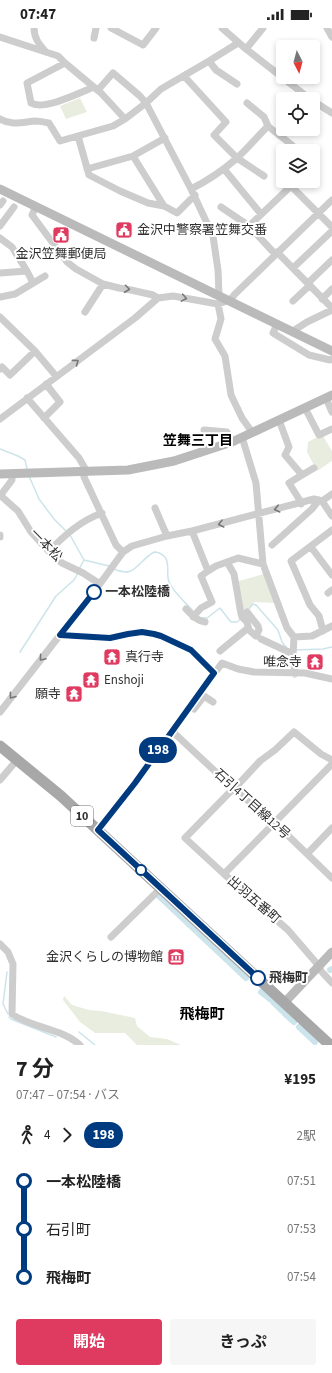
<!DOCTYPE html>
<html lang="ja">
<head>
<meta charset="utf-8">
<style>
	:root { --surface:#fff; --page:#f6f6f6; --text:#222; --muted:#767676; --accent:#df3b61 }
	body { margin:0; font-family:"Source Sans 3","Noto Sans JP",sans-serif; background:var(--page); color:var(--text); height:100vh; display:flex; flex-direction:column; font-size:15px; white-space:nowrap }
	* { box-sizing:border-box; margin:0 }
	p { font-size:13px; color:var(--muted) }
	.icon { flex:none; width:22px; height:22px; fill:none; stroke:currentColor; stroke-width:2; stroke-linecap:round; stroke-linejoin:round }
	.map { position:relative; height:1017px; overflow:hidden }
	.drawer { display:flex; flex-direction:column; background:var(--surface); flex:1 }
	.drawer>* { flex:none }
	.badge { padding:0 8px; border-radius:13px; font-size:14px; line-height:26px }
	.needle { width:26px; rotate:174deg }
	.fabs { position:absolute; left:276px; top:12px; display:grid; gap:8px }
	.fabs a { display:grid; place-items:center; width:44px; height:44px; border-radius:4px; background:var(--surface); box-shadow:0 2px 6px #0003; font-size:20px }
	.map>.badge { position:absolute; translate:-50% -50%; box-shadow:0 0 0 2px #fff }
	.legs { display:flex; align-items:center; gap:6px; height:44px; padding:0 16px; font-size:13px }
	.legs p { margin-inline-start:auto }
	.head { display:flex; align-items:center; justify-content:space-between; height:68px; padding:0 16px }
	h1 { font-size:22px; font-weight:700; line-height:30px }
	.primary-button { display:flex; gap:8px; margin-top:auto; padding:8px 16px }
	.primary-button a { flex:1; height:46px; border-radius:4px; background:var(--accent); color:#fff; font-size:16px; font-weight:700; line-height:46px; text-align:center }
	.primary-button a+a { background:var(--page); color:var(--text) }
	ul { padding:0 16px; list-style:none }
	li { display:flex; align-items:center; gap:14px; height:48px; font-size:15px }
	li i { display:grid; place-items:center; width:6px; height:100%; margin:0 5px; background:currentColor }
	li i::after { content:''; width:10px; height:10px; margin:-5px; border:3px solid; border-radius:50%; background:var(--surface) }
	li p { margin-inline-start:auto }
	li:first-child i { background:linear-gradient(#0000 50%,currentColor 0) }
	li:last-child i { background:linear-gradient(currentColor 50%,#0000 0) }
	.status { display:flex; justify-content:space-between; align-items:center; height:28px; padding:0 20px; background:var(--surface); direction:ltr }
	.status svg { height:11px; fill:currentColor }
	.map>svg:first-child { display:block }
	.green { fill:#e9eddf }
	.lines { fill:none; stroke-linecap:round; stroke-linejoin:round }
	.stream { stroke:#cce4eb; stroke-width:1.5 }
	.canal { stroke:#cce4eb; stroke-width:6 }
	.street { stroke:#cdcdcd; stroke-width:7 }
	.secondary { stroke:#bababa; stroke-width:9 }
	.primary { stroke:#a8a8a8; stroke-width:11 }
	.oneway { stroke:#777 }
	.line-1-casing { stroke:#fff; stroke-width:9 }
	.line-1 { stroke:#003b80; stroke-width:6 }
	.stop-1-dot { fill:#fff; stroke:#003b80; stroke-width:2 }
	.labels { text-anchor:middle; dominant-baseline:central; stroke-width:4; stroke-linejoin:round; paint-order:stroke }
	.shield { fill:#fff; stroke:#6e6e6e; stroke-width:1 }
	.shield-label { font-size:12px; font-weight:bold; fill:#303030 }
	.poi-label { font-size:13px; fill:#303030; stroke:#fff; text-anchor:start }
	.street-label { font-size:13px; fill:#303030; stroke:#fff }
	.stop-label { font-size:13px; font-weight:bold; fill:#303030; stroke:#fff; text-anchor:start }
	.neighbourhood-label { font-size:14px; font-weight:bold; fill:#000; stroke:#fff }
	.quarter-label { font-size:15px; font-weight:bold; fill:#000; stroke:#fff }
</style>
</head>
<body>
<div class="status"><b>07:47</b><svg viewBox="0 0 49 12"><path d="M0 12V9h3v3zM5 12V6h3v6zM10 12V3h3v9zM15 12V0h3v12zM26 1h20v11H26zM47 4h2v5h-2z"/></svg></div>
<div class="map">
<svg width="332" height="1017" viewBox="0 0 332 1017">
	<rect width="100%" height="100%" fill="#fff"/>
	<!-- green -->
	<path class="green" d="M80,70l7,14 -21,7 -6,-13z
		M319,408h4l9,15v10l-15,10 -10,-19 1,-10z
		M264,546l11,29 -21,-1 -10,12 -5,-15v-18z
		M64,968l8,9 17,5 12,1 34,7 2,8 13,11 17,2 14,6h-44l-12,-12h-30l-15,-11 -17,-22z"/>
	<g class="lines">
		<!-- stream -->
		<path class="stream" d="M0,421l18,7 7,4 2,9
			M29,448l10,23 15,20 13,13
			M70,507l14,25 25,6
			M79,541l5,-9
			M114,541c21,10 23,-7 40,-17 3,0 8,2 11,5 5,6 1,18 4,25 5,11 17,21 25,30
			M248,582l5,-6 3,1 22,25 4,12 4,5
			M202,590h5l13,-10 11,14h6l4,-3
			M295,622l28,-1 9,-2
			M20,624l36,-56 18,-16 4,-7
			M7,944l-4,32 5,10
			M9,989l2,2 45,18
			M79,1004l16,13"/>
		<!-- canal -->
		<path class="canal" d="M159,868l87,82
			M330,942l2,-1
			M261,964l10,8
			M273,974l9,9
			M285,986l9,8
			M299,999l16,15"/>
		<!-- street -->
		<path class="street" d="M34,0c0,10 5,16 11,23
			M111,0l32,17 13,-17
			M222,0l24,21 64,50
			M327,0l5,9
			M0,9l58,19 7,7
			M94,10l2,-10
			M246,21l17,-21
			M209,33l7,9 21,14
			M184,48l42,46 -12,13 23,23 27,18
			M94,59c-13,5 -50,24 -63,16l-4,-20 38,-20 36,30 24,26
			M98,62l15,-17 27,23 6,7 45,86 22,47 5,34 1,25
			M313,73l19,12
			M0,91c11,7 23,3 35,2 5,0 9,1 14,2l11,18 53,-15 12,-7 21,-16 15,-14 48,-28 29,-18
			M268,98c10,9 21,15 30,25
			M78,108l11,39 31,16 28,12 16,3 13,7 18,-18
			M133,128l31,50
			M87,141l46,-13 32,-18
			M224,141l37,45
			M191,161c16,-8 31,-18 45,-30 11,-10 21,-22 32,-33l-4,-9 -17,-14
			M0,177l3,-4
			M36,178l-4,9 35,47 9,7 27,15 16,4 12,2 22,5 5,3
			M221,179l28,19
			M0,198l14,-19
			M0,210l12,9 15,24
			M277,224l55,56
			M275,226l-26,-28 42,-40 41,41
			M293,240l39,-37
			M0,245l27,-2 6,12
			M308,255l24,-23
			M0,269l15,-3 30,-18
			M322,271l10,-10
			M293,273l17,-16
			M218,276l3,15 -6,20 10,17 6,39 11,23 10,14
			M85,284l18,-28
			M0,289l35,34 21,25
			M277,296l-4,9 36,22 21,5 2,-1
			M293,303l14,-9 25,-12
			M0,341l2,-2 8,8 25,-24
			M327,369l1,6 4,9
			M27,370l52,60 7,12 -2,7 32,68 7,7
			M305,380l14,27 13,-6
			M44,390l16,-16 -14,-18
			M0,391l135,-101 23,-20 15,-2 45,8 12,-4 5,-6 97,-94
			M279,392l10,27 -4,8 17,20 -13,8 10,16 2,5
			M204,402l23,2 5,10
			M242,409l14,46 7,81 24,64 7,9 -1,19 2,18
			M302,447l12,-7
			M0,467l18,16 13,21 22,24 9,7 21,10 17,11
			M0,468l12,-16v-7
			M322,473l10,15
			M155,480l12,28
			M192,503l16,40 8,-5 22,-8 25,6
			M0,507v2
			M272,517l40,-36 7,-9
			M311,519l21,28
			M49,523c16,-16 31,-30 53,-38
			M227,534l7,12 7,40 1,3 5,5 2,8 7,6 3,-6 -1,-4 -11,-14
			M328,565l4,-3
			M186,581c6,6 11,12 19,13
			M193,589l8,-9 11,-6 -11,-26 7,-5
			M323,603l-4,-15 -9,-11 -19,-44 41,-31
			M60,607l50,3 18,-4 14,-2 12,2 7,2 30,14 23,23
			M294,609l18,-1 20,-10
			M261,611l32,15
			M220,623l28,-23
			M194,681l10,-13 9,6
			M0,684l102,-131 21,-29 9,-6 35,-10 25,-5 122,-32 8,2 10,-7
			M172,703l62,58 41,34 57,55
			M332,732l-11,-6 -27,-22 -19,18 -15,11 -26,28 -5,4 -44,45 39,36 64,56 31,36 2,5 11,12
			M0,752l17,-20
			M98,802l37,-47 87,-120 16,6 16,3 51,1 27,6
			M307,826l25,-26
			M224,846l108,-110
			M111,909l50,-49
			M0,916l8,8 5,12 -1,50c20,14 49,14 68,31"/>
		<!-- secondary -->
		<path class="secondary" d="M0,161l332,162
			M0,446l128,-4 46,-9 58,-19 100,-47
			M285,974l47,-50"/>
		<!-- primary -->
		<path class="primary" d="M0,718l61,50 269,249"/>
	</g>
	<!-- one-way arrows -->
	<defs><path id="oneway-chevron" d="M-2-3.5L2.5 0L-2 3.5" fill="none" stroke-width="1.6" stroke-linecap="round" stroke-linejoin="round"/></defs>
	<g class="oneway">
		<use href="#oneway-chevron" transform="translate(127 261) rotate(7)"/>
		<use href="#oneway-chevron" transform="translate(184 270) rotate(10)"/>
		<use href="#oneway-chevron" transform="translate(76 334) rotate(-37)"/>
		<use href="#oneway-chevron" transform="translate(277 481) rotate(167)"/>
		<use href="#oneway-chevron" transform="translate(221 496) rotate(166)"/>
		<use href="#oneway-chevron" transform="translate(42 630) rotate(130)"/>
		<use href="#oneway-chevron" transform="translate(12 668) rotate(127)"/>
	</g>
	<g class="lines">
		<!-- line-1 casing -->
		<g class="line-1-casing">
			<path id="line-1" d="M94,564l-34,43 50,3 18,-4 14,-2 12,2 7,2 30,14 23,23 -79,110 -37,47 160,148"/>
		</g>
		<!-- line-1 -->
		<use href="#line-1" class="line-1"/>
	</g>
	<!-- icons -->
	<defs>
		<g id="civic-square" transform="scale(0.9)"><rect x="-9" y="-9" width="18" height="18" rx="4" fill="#df3b61" stroke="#fff"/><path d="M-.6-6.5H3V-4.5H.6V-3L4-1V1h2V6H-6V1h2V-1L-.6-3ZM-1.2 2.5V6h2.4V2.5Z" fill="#fff"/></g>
		<g id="temple-square" transform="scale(0.9)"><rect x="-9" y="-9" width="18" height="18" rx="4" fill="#df3b61" stroke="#fff"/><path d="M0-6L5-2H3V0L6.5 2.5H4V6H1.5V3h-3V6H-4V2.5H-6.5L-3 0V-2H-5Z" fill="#fff"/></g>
		<g id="museum-square" transform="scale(0.9)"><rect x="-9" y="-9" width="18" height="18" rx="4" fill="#df3b61" stroke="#fff"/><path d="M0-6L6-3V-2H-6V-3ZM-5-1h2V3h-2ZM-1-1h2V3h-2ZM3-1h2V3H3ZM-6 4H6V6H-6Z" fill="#fff"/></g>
	</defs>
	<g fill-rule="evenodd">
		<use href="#civic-square" x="124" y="202"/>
		<use href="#civic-square" x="61" y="207"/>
		<use href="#temple-square" x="112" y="629"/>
		<use href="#temple-square" x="315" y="634"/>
		<use href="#temple-square" x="91" y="652"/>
		<use href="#temple-square" x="74" y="666"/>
		<use href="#museum-square" x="176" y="929"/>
	</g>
	<!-- markers -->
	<g class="stop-1-dot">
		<circle cx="94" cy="564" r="7"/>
		<circle cx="141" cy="842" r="5"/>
		<circle cx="258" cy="950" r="7"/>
	</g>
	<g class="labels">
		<!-- shield labels -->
		<rect class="shield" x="71" y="778" width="22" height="20" rx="3"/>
		<g class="shield-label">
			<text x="82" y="788">10</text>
		</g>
		<!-- poi labels -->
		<g class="poi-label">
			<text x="137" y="202">金沢中警察署笠舞交番</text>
			<text x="61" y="226" text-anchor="middle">金沢笠舞郵便局</text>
			<text x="125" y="629">真行寺</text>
			<text x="302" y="634" text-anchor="end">唯念寺</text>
			<text x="104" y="652">Enshoji</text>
			<text x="61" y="666" text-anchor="end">願寺</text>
			<text x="163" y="929" text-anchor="end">金沢くらしの博物館</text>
		</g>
		<!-- street labels -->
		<g class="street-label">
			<text transform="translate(46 517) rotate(46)">一本松</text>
			<text transform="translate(252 776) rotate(42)">石引4丁目線12号</text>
			<text transform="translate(254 872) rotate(41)">出羽五番町</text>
		</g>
		<!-- stop labels -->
		<g class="stop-label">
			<text x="105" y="564">一本松陸橋</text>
			<text x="269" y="950">飛梅町</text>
		</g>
		<!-- neighbourhood labels -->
		<g class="neighbourhood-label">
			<text x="198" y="413">笠舞三丁目</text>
		</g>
		<!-- quarter labels -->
		<g class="quarter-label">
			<text x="202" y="986">飛梅町</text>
		</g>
	</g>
</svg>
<div class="fabs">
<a><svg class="needle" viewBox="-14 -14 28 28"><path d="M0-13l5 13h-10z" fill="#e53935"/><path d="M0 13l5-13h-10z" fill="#767676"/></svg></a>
<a><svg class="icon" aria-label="locate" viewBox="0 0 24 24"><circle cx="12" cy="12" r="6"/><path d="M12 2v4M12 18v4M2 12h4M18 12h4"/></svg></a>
<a><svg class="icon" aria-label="layers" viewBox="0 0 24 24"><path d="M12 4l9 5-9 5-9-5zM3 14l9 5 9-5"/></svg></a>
</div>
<b class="badge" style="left:158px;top:722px;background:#003b80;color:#fff">198</b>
</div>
<section class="drawer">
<div class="head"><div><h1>7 分</h1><p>07:47 – 07:54 · バス</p></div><b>¥195</b></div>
<div class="legs"><svg class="icon" aria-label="walk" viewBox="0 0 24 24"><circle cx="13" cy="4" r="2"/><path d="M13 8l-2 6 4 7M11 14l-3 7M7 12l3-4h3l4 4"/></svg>4<svg class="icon" aria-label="forward" viewBox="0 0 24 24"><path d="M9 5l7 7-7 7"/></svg><b class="badge" style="background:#003b80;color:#fff">198</b><p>2駅</p></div>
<ul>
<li><i style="color:#003b80"></i><b>一本松陸橋</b><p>07:51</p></li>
<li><i style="color:#003b80"></i><span>石引町</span><p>07:53</p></li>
<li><i style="color:#003b80"></i><b>飛梅町</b><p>07:54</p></li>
</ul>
<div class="primary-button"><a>開始</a><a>きっぷ</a></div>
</section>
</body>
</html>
